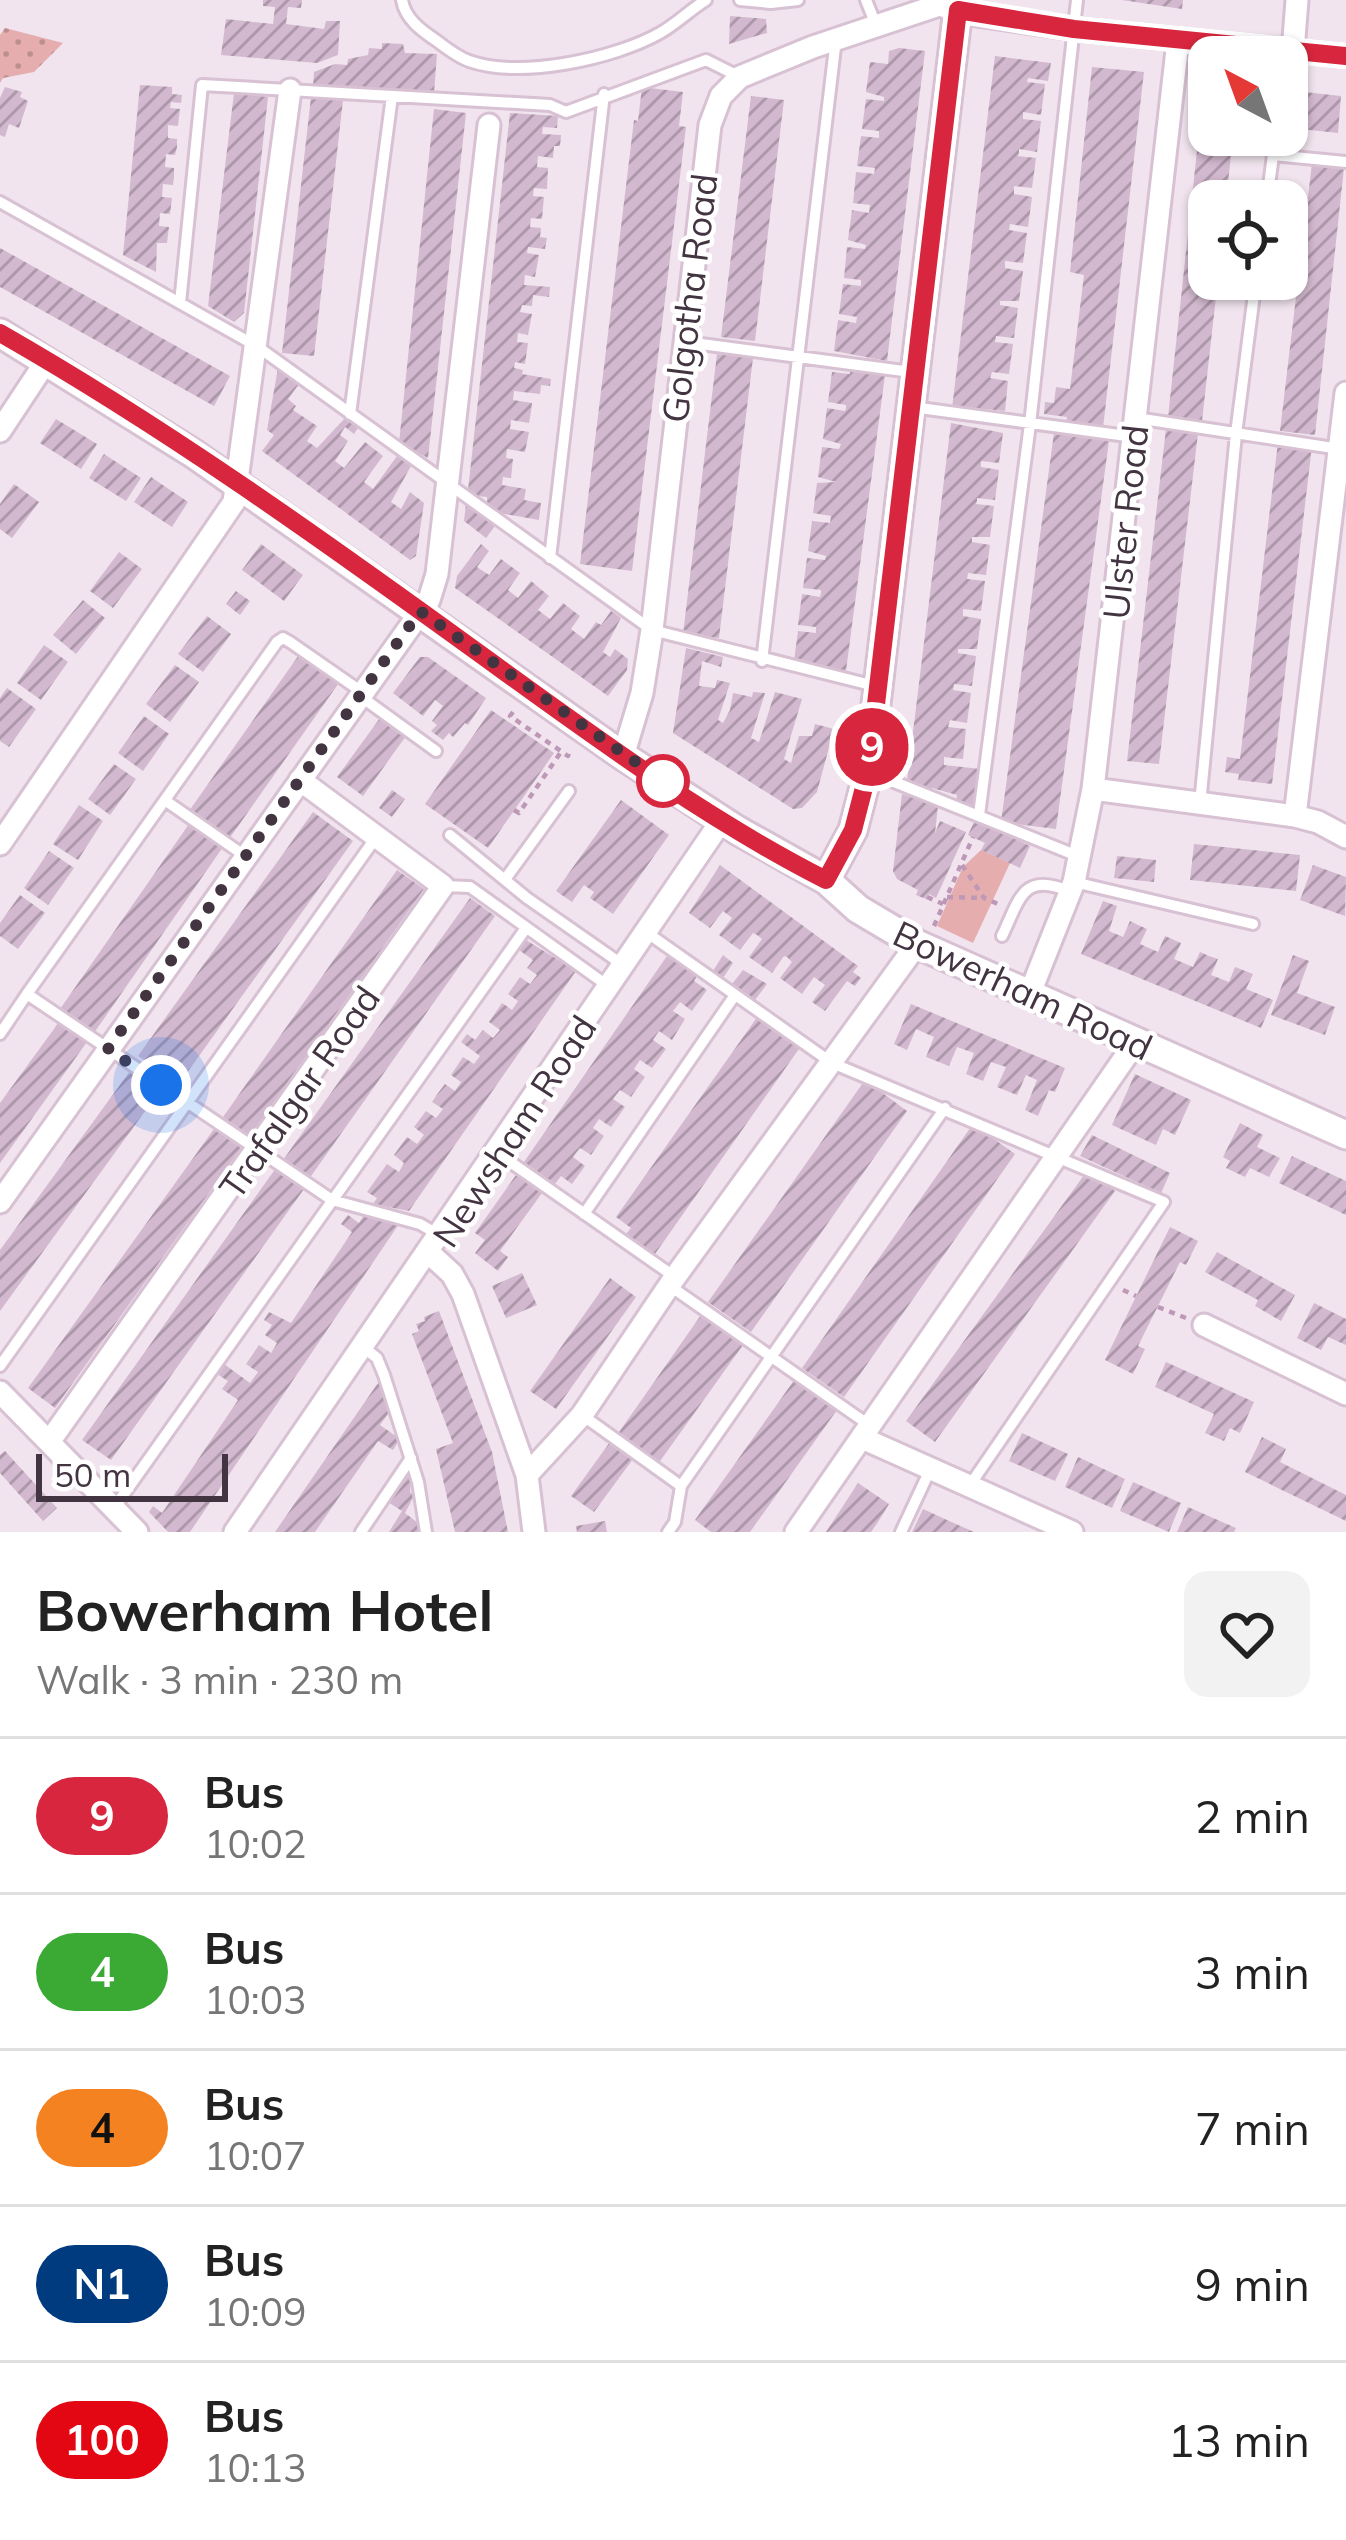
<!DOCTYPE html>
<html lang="en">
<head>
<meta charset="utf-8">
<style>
	:root { --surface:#fff; --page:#f2f2f2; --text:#222; --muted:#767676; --line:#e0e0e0 }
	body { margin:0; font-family:Mulish,sans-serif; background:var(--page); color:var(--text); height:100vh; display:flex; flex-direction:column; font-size:45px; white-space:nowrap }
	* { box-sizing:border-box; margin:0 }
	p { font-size:39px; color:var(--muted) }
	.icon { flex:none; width:66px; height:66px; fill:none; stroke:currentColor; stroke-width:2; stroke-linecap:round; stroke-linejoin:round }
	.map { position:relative; height:1532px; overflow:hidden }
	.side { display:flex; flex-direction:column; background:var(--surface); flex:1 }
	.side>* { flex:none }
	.badge { padding:0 24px; border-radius:39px; font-size:42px; line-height:78px }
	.needle { width:78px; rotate:319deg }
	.controls { position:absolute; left:1188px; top:36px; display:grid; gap:24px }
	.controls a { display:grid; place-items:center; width:120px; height:120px; border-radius:24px; background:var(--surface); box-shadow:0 3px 9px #0004; font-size:60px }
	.scale { position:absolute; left:36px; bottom:30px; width:192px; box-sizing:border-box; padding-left:12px; border:6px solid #433441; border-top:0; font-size:33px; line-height:42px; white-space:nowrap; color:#433441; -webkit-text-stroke:9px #fff; paint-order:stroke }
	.you { position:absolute; width:60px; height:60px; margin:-30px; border:9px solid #fff; border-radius:50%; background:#1a73e8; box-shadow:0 0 0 18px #1a73e833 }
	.map>.badge { position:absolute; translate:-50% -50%; box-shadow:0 0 0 6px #fff }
	.round { display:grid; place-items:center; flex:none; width:126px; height:126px; border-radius:24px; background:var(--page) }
	.overview { display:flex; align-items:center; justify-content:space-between; height:204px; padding:0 36px }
	h1 { font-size:57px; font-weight:700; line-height:90px }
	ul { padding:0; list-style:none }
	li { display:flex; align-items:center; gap:36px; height:156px; padding:0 36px; border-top:3px solid var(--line) }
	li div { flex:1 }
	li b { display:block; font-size:45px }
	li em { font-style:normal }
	li .badge { min-width:132px; font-weight:700; text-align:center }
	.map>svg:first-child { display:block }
	.grass { fill:url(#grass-dots) }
	.garden { fill:#e5adae }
	.building { fill:url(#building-hatch) }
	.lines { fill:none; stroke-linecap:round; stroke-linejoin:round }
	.service-casing { stroke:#d7c1d3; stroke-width:16 }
	.minor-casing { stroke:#d7c1d3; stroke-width:27 }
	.tertiary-casing { stroke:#d7c1d3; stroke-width:33 }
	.path { stroke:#be98b7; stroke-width:4.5; stroke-dasharray:6 6; stroke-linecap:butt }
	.service { stroke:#fff; stroke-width:10 }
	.minor { stroke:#fff; stroke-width:21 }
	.tertiary { stroke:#fff; stroke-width:27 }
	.line-casing { stroke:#fff; stroke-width:27 }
	.line { stroke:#d7263d; stroke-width:18 }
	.walk { stroke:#433441; stroke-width:12; stroke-dasharray:0 21.6 }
	.stop-dot { fill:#fff; stroke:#d7263d; stroke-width:6 }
	.labels { text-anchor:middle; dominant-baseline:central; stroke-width:9; stroke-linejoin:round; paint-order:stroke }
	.street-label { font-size:36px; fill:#433441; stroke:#fff }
</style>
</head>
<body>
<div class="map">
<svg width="1346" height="1532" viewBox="0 0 1346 1532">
	<defs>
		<pattern id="grass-dots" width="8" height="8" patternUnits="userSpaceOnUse" patternTransform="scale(3)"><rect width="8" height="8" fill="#e5adae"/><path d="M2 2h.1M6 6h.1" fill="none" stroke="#bb8e8f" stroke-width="1.8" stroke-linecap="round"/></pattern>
		<pattern id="building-hatch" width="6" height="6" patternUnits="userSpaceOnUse" patternTransform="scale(3)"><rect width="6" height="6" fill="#d3b9cf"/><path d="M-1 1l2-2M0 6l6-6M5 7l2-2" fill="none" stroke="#ad97aa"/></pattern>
	</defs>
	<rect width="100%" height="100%" fill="#f1e4ee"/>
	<!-- grass -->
	<path class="grass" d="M5,28l58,15 -29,29 -31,6 -3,5v-48z"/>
	<!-- garden -->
	<path class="garden" d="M981,850l29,13 -37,80 -36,-17 26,-59z"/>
	<!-- building -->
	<path class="building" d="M263,0h39l-1,8 -13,-1 -2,17 38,5 2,-8h14l-2,34 -21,8 -96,-8 5,-36 47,5 2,-17 -12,-1z
		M1122,0h61l-1,9z
		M730,16l36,3 1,14 -38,11z
		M382,43l21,1 2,9 32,1 -3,39 -121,-7 1,-14 21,-8 12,1 1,-6 20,-4 1,-7 13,1z
		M899,48l26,3 -38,310 -53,-10 4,-31 18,3 1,-6 -18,-3 4,-30 18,2v-6l-17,-2 3,-31 18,2 1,-4 -18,-5 4,-30 17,3 1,-8 -17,-2 3,-31 18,2 1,-6 -18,-2 4,-30 18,2v-7l-17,-2 4,-30 18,2v-4l-18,-5 4,-30 18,2 1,-13z
		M995,56l56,7 -3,18 -20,-3 -1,4 18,2 -4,31 -18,-3v7l18,2 -4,31 -18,-3v4l-1,3 18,2 -4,30 -18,-2v8l18,3 -4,30 -18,-3 -1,6 18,3 -4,30 -18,-2v7l18,3 -4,30h-19v4l18,3 -4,30 -18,-2 -1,6 18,2 -4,30 -17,-2 -2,6 18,3 -3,30 -19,-2v3l-34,-4z
		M1092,67l52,5 -41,356 -37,-5 1,-6 -23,-3 1,-12 9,1 2,-16 14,2 14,-114 -14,-3z
		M140,85l32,2v7l10,1 -1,8 -10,-1 -1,6 10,1 -1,8 -1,9 -10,-1v13l9,1v8l-2,8 -9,-1 -1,13 9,1v9l-1,8 -10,-1 -1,13 10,1 -2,16 -10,-1 -1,13 10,1 -2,16h-10l-1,29 -33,-17z
		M5,87l17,5 -2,5 8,4 -9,27 -10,-4 -4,13 -5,-2v-37z
		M642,87l41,5 -4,34 7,1 -54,444 -52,-7 54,-444 4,1z
		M1295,91l46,5 -3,37 -47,-5z
		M234,93l34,4 -24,216 -10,9 -26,-16z
		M751,96l33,4 -29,241 -34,-4z
		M311,97l32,3 -29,256 -32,-3z
		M434,109l32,4 -38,345 -29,-15z
		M510,113l48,3 -1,12 -14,-1 -1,7 19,1 -1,11h-6l-1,12 -15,-2 -1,11 11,1 -1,21 -13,-1 -1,8 11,1 -1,10 -1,12 -11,-1 -1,9 11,1 -1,9 7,1 -2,11 -17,-2 -1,6 12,2 -4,22 -10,-2 -1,10 26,2 -1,10 -16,-2 -1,11 -10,-1 -2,7 12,2 -4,21 -10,-2 -1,9 11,1 -3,21 -10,-2 -1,6 9,2 -1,4 29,5 -1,7 -9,-1 -1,9 -26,-3 -1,9 19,3 -1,9 -2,11 -18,-3 -1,9 19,3 -4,20 -18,-3 -1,9 7,1 -2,19 -8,-1 -1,8 24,4 -2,11 17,3 -2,17 -40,-7 -12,-10v-6l-10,-1 -9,-6z
		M1197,151l34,4 -5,46h-17v78h9l-16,142 -34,-4z
		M1312,163l32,5 -29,267 -35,-4z
		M0,248l230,128 -16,30 -214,-119z
		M717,354l36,4 -34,280 -36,-4z
		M278,368l21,16 -11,15 8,7 -3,4 24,16 -10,15 10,7 28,-30 13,10 -4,6 -9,-7 -5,8 8,6 -13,20 9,7 21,-26 18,14 -19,26 9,7 24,-33 14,10 -20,36 10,7 9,-17 14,11 -8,53 -6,4 -148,-109 12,-16 -7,-5z
		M850,371l35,4 -39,296 -52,-10 4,-30 18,2v-6l-18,-2 4,-31 18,3 1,-4v-3l-18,-2 4,-30 18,2 1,-4 -18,-5 4,-30 18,2 1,-7 -18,-3 4,-30 19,-1 -18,-5 4,-30 17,2 2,-5 -18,-5 4,-31 18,3 1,-3v-3l-18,-3 4,-30 18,2z
		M56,419l41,25 -16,25 -41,-26z
		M951,423l52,10 -4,30 -18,-2v6l18,3 -4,30 -18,-2v3l-1,3 18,2 -4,31h-18v5l18,3 -4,30 -18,-2 -1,6 18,2 -4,30 -18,-2v7l18,3 -4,30h-19v4l18,3 -4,30 -18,-2 -1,6 18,3 -4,30 -17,-3 -2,7 18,2 -3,30 -19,-2v8l37,4 -5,36 -4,3 -16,-6 1,-7 -25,-7v4l-25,-11z
		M1166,429l32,4 -39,331 -32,-3z
		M1054,433l55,8 -53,388 -55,-7z
		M1278,442l34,4 -40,338 -34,-4 1,-6 -14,-2 2,-15 13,2z
		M104,454l37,24 -15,23 -37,-23z
		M151,477l37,25 -16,25 -38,-25z
		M14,484l25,18 -27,36 -12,-9v-25z
		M466,504l29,22 -9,12 -22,-17z
		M261,544l42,31 -19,26 -42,-31z
		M481,544l8,7 -12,16 12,8 12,-16 19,14 -12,17 10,8 13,-17 18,15 -11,14 12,9 13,-16 17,13 -9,13 13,10 12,-17 5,3 10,-14 10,7 -18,34 7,5 5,-8 13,10 -1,11 -19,26 -153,-108 2,-12z
		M119,552l23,17 -29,39 -23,-17z
		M236,591l14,10 -10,14 -14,-11z
		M83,600l22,18 -29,36 -23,-19z
		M207,616l24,18 -28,38 -25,-18z
		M44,645l24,17 -27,38 -24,-17z
		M686,648l37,9 -2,10 -19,-6 -3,25 16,2 2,-8 13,3 -12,37 5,3 7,-13 3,-17 19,4 1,-5 12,1 -14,45 8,4 16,-50 27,7 -18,60 7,4 8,-27h13l3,-12 19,5 -17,63 -15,16 -9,1 -120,-76z
		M301,652l40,28 -112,159 -40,-28z
		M420,657h8l58,41 -18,27 -3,-2 -12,14 -4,-4 -6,7 -12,-9 6,-6 -5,-4 11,-15 -8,-6 -12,16 -30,-23z
		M175,665l24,17 -29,40 -24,-18z
		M7,688l29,21 -27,38 -9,-6v-43z
		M491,710l63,43 -66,95 -63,-44z
		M144,716l25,18 -26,37 -25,-18z
		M380,718l26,18 -43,60 -26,-19z
		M114,764l22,15 -26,36 -22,-16z
		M392,790l13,9 -13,18 -13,-9z
		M902,794l36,12 -3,27 5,-12 26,11 -30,66 -7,-4 -3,5 -10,-4 2,-5 -21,-11 -4,-8z
		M621,800l48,35 -56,79 -23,-16 4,-6 -10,-7 -12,17 -16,-11z
		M79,805l24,16 -25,39 -25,-16z
		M313,812l40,29 -174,243 -41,-28z
		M975,820l55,26 -10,22 -39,-18 4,-7 -17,-8z
		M189,824l34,23 -129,186 -34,-24z
		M1194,844l106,11 -4,36 -106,-11z
		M49,851l25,17 -26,37 -24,-17z
		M1117,856l39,4 -2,22 -40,-4z
		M720,865l138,101 -5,6 8,6 -6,8 -8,-5 -22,30 -13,-9 13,-17 -11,-8 -12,17 -22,-16 12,-16 -5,-5 -3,-1 -12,17 -23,-16 13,-18 -5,-4 -4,-2 -13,17 -21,-15 13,-17 -5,-4 -4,-3 -13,17 -21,-15z
		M1313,865l33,12 -1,39 -45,-16z
		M397,870l27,19 -174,247 -27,-19z
		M20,895l25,18 -27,36 -18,-13v-13z
		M470,898l25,18 -186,263 -26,-19z
		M1103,901l14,5 -8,25 14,6 7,-16 8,4 9,4 -7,15 18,8 7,-16 16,7 -7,16 19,8 7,-15 9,4 9,3 -7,16 18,7 6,-15 18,7 -7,15 27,11 -12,28 -180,-74z
		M526,940l50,31 -167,240 -36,-7 4,-6 -10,-6 20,-28 12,8 5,-9 -10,-8 13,-18 10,7 7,-9 -10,-8 12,-16 10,7 7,-9 -11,-7 6,-9 7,-9 10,7 6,-9 -10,-7 12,-18 11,7 6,-8 -19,-14 6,-8 8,6 8,-10 10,8 7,-8 -11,-8 13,-19 10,7 6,-9 -10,-7 12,-17 10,7 7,-9 -10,-7 6,-8 -14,-10z
		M723,955l10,8 -10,15 -10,-7z
		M1293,955l16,6 -12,32 38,14 -10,28 -54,-20z
		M667,956l30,20 -3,5 13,9 -15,21 -12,-9 -7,9 12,8 -13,21 -13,-9 -6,9 13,9 -14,19 -12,-8 -6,9 11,8 -14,20 -11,-7 -7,9 12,8 -14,20 -12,-8 -6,9 11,8 -13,19 -11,-7 -4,5 -3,4 12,9 -13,18 -11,-8 -6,8 -31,-22z
		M743,970l24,14 -12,16 -23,-16z
		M911,1004l154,64 -10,24 -6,-2 -11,26 -13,-6 12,-30 -11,-5 -9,20 -20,-8 9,-20 -15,-5 -8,19 -17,-7 8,-21 -17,-6 -8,19 -23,-9 8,-20 -18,-8 -9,21 -13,-6z
		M758,1016l43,30 -146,208 -29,-20 5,-6 -15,-11z
		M59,1022l28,20 -87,121v-60z
		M130,1071l29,21 -159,219v-61z
		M1135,1074l56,26 -16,35 -12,-6 -7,16 -44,-20z
		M865,1080l42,31 -156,221 -43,-30z
		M1240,1123l23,12 -6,12 23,11 -11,19 -19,-9 -5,9 -19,-9 4,-7 -7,-4z
		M973,1124l42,30 -171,243 -42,-29z
		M214,1129l27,19 -186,260 -27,-20z
		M1092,1135l78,38 -9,20 -81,-37z
		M1292,1156l54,25v34l-67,-32z
		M276,1168l28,21 -193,271 -29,-20z
		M1087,1171l28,20 -180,251 -29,-21z
		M516,1175l26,18 -42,58 8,6 -10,14 -23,-18 10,-13 -10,-7z
		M348,1215l11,8 5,-8 35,9 -209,308h-22l-19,-20 4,-6 9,7 76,-113 -16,-11 6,-8 -11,-7 7,-10 26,19 8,-11 -12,-8 13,-19 12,8 6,-10 -12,-8 7,-10 -8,-5 5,-8 22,11 61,-91 -11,-8z
		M1170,1227l28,14 -12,24 -6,-3 -42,84 7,3 -12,25 -28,-14z
		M1217,1252l78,43 -14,26 -26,-15 3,-6 -53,-28z
		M522,1273l15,32 -31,13 -14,-32z
		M610,1278l26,19 -80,112 -26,-18z
		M1314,1303l32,16v26l-18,-8 -7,13 -24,-12z
		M439,1311l53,141 16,80h-53l-19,-83 17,-6 -41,-109 7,-3 -3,-7 9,-3 -1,-4z
		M701,1315l42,30 -85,119 -41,-29z
		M1166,1362l88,40 -14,31 -10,-5 -6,13 -19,-8 9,-19 -59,-27z
		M795,1379l42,31 -87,122h-39l-16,-12z
		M380,1380l10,31 -10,14 20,14 -7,11 -15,-9 -63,91h-40z
		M1022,1433l46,21 -13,27 -46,-20z
		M1262,1437l24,12 -6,13 66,33v26l-101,-49z
		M610,1442l23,17 -39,53 -23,-16z
		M5,1451l52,57 -14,13 -43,-48v-18z
		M1078,1457l47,22 -13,29 -47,-21z
		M406,1476l5,4 -1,12 4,4 -9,17 13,10 2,9h-31l13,-21 -14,-9z
		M1133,1482l48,21 -12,29 -49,-21z
		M858,1483l31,21 -11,18 -7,10h-45z
		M1188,1507l48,21 -2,4h-57z
		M923,1509l24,11 27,12h-62z
		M605,1521l2,11h-30l-1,-6z"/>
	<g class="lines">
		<!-- service casing -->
		<g class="service-casing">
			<path id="service" d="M402,0c3,19 20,31 35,41 9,7 21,16 32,20 51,18 145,-2 191,-28 16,-9 30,-23 46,-33
				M740,0l31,3 27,-3
				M866,0l10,25
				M1267,201l6,-46 73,7
				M0,202l258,145 394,283 223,56
				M180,303l22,-218 348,20 16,7 140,-52 34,17
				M686,342l225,30
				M912,407l222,30
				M350,414l42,-318
				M1136,418l204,31
				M550,558l54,-464
				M762,661l74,-622
				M362,692l-72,-50 -7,-4 -6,4 -250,352 305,206 88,24 19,11
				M360,696l76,55
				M872,773l208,84
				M166,801l79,55
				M1200,804l36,-370 20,-155
				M979,815l51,-391 47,-424
				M450,835l77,63 96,67
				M506,878l63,-87
				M1074,882l179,42
				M443,886l27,1 138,99
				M646,932l186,131 332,139 -194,283
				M1002,936c18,-38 21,-65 69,-44
				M0,1034l27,-40
				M496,1152l179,125
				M584,1214l151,-219
				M670,1286l199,139
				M362,1346l15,12 7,17 34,107 8,50
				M0,1366l377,-530
				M582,1415l99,71
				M114,1508l412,-580
				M361,1532l50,-74
				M668,1532l7,-10 6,-36 264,-378
				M901,1532l29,-62"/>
		</g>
		<!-- minor casing -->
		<g class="minor-casing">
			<path id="minor" d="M1293,51l4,-51
				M0,431l47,-71
				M623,756l19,-63 10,-63 58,-505 11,-29 19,-19 73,-30 126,-42 31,9 104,15 272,27
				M1093,789l202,27 23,6 28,15
				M1295,816l51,-423
				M0,844l234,-342 56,-412
				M1030,993l44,-111 19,-93 85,-748
				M0,1202l429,-602 8,-26 52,-449
				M428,1252l24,22 11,20 64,181 7,57
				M1204,1325l142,69
				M0,1392l137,140
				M862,1438l210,94
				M49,1442l394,-556 -143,-106
				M527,1475l55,-60 93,-138 242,-333
				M235,1532l487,-712
				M796,1532l339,-489"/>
		</g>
		<!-- tertiary casing -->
		<g class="tertiary-casing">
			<path id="tertiary" d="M0,333l194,121 429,302 114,74 89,50 32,29 59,35 429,191
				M826,880l27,-50 15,-58 91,-772"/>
		</g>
		<!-- path -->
		<path class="path" d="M513,712l-3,4 58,40 1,-3
			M514,810l5,3 42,-61
			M962,865l22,33 14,6
			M927,897l16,7
			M947,897l37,1
			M934,926l39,-89
			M1123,1290l13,6
			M1158,1307l28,11"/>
		<!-- service -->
		<use href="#service" class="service"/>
		<!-- minor -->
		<use href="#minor" class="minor"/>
		<!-- tertiary -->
		<use href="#tertiary" class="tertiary"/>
	</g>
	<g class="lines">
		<!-- line casing -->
		<g class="line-casing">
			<path id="line" d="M0,333c163,93 317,203 469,313 115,83 231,170 357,234l27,-50 15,-58 90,-762 116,19 272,27"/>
		</g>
		<!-- line -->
		<use href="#line" class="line"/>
		<!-- walk -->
		<path class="walk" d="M161,1085l-53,-36 312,-438 243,170"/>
	</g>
	<!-- markers -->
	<circle class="stop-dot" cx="663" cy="781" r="24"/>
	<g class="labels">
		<!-- street labels -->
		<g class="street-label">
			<text transform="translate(689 298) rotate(-83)">Golgotha Road</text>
			<text transform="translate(1125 522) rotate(-84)">Ulster Road</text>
			<text transform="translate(1023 990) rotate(25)">Bowerham Road</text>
			<text transform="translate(299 1092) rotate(-55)">Trafalgar Road</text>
			<text transform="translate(514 1131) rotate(-57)">Newsham Road</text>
		</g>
	</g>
</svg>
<div class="controls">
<a><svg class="needle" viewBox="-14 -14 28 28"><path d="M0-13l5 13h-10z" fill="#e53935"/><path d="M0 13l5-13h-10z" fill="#767676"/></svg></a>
<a><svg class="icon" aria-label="locate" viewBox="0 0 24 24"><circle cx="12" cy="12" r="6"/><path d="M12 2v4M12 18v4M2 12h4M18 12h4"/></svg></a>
</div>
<div class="scale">50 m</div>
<div class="you" style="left:161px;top:1085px"></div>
<b class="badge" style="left:872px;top:747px;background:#d7263d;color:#fff">9</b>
</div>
<section class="side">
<div class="overview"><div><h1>Bowerham Hotel</h1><p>Walk · 3 min · 230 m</p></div><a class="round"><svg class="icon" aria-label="heart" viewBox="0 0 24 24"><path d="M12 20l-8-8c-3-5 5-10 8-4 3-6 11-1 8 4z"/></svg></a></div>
<ul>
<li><span class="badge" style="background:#d7263d;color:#fff">9</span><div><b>Bus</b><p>10:02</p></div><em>2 min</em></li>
<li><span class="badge" style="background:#3aaa35;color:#fff">4</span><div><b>Bus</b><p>10:03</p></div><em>3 min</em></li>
<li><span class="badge" style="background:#f58220;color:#111">4</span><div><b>Bus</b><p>10:07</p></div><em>7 min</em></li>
<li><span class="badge" style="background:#003b80;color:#fff">N1</span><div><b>Bus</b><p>10:09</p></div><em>9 min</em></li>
<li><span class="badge" style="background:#e30613;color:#fff">100</span><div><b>Bus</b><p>10:13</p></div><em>13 min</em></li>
</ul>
</section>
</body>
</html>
